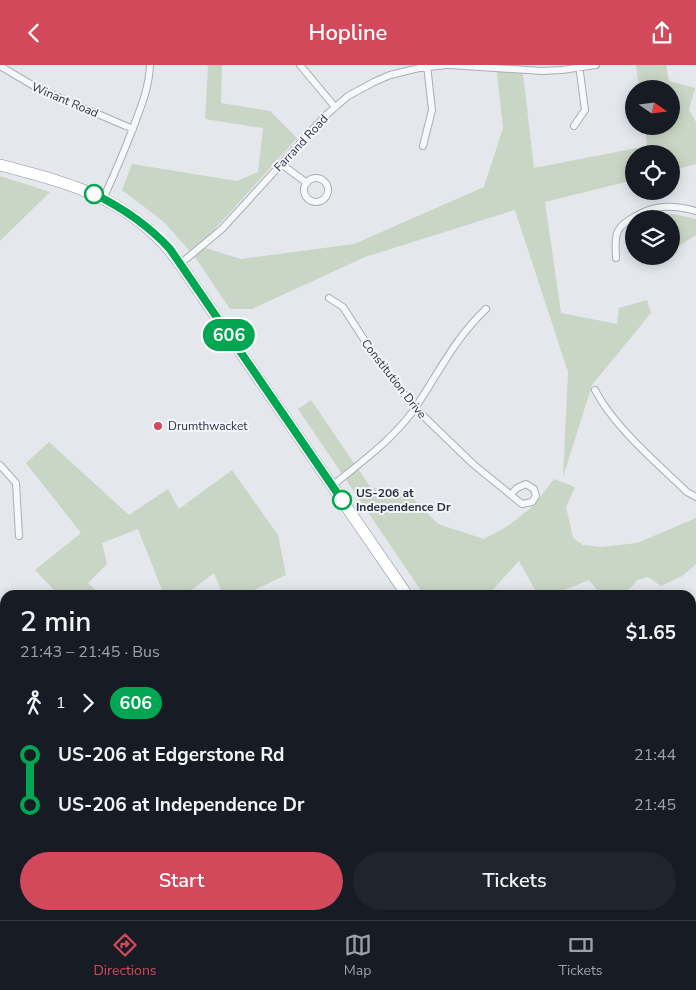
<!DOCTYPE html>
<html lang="en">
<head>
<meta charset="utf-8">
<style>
	:root { --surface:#171b24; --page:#20242c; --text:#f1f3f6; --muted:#9ea1a6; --line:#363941; --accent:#d1495b }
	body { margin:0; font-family:"Nunito Sans",sans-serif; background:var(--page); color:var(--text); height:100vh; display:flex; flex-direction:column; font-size:19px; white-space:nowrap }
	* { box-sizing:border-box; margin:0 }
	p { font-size:16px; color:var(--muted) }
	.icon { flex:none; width:28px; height:28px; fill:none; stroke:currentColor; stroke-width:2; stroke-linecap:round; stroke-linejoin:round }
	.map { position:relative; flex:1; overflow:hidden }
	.side { position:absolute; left:0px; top:525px; width:696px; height:330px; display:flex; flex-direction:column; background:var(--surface); border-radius:15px 15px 0 0; box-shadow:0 2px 12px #0003 }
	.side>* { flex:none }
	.badge { padding:0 10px; border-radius:16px; font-size:18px; line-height:32px }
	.needle { width:32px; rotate:104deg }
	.tools { position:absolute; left:625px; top:15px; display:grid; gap:10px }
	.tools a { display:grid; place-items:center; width:55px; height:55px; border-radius:50%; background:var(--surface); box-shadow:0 2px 12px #0003; font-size:25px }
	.map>.badge { position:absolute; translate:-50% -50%; box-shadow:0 0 0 2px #fff }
	.legs { display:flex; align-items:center; gap:8px; height:55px; padding:0 20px; font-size:16px }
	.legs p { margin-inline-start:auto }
	.overview { display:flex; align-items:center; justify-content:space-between; height:85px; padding:0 20px }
	h1 { font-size:28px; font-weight:600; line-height:38px }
	.cta { display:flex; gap:10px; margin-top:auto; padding:10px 20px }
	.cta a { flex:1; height:58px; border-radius:30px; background:var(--accent); color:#fff; font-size:20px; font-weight:600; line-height:58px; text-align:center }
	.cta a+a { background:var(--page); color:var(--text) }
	ul { padding:0 20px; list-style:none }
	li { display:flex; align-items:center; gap:18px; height:50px; font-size:19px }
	li i { display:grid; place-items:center; width:8px; height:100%; margin:0 6px; background:currentColor }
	li i::after { content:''; width:12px; height:12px; margin:-6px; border:4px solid; border-radius:50%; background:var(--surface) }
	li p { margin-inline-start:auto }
	li:first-child i { background:linear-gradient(#0000 50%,currentColor 0) }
	li:last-child i { background:linear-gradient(currentColor 50%,#0000 0) }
	header { display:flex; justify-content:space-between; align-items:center; height:65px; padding:0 20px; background:var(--accent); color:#fff; font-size:22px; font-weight:600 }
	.tabs { display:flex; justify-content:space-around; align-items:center; height:70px; border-top:1px solid var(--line); background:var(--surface); font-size:14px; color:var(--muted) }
	.tabs a { display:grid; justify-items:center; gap:2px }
	.tabs .selected { color:var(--accent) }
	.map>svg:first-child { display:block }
	.built { fill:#d2d6de }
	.green { fill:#c9d6c5 }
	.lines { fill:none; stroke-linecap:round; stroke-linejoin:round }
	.street-casing { stroke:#a9aeb7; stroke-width:8 }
	.secondary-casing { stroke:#a9aeb7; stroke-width:10 }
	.highway-casing { stroke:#8b94a3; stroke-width:12 }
	.street { stroke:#f7f8fa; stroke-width:6 }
	.secondary { stroke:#fff; stroke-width:9 }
	.highway { stroke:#fff; stroke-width:11 }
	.line-1-casing { stroke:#fff; stroke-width:11 }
	.line-1 { stroke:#00a651; stroke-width:8 }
	.stop-1-dot { fill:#fff; stroke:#00a651; stroke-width:2.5 }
	.poi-dot { fill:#d1495b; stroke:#f4f6f9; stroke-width:2 }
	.labels { text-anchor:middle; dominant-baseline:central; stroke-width:4; stroke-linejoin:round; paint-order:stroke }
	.street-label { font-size:12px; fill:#2b3445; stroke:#f4f6f9 }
	.poi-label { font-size:12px; fill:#2b3445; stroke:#f4f6f9; text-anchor:start }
	.stop-label { font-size:12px; font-weight:bold; fill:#2b3445; stroke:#f4f6f9; text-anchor:start }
</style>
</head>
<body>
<header><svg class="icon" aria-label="back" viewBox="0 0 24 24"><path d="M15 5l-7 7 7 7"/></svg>Hopline<svg class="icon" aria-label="share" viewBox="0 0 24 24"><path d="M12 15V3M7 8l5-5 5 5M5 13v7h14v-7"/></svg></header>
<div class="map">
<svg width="696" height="855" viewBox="0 0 696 855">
	<rect width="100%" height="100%" fill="#e4e7ec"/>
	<!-- built -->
	<path class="built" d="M563,850h58l5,5h-62z"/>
	<!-- green -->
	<path class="green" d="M208,0h14l-1,38 49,8 27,27 -72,80 -26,28 42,13 113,-15 130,-57 19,-59 -7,-63h26l12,103 113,-22 -2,-20h26v-37h-32l-3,-24h30l3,16 26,7 -6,22 7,12v42l-25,7v-17h-37v26l-89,22 16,111 56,11 2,-16 28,-8 4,13 -59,72 -29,92 5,-105 -53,-162 -150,47 -113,52h-22l-35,-52 -31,-35 -42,-32 10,-26 105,17 21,-9 5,-44 -58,-9z
		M0,111l50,16 -50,49z
		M674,149l22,5v16l-19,12 -6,-7v-21h-15l-3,-4z
		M311,335l60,88 35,3 32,33 46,15 24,-13 25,-20 21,-27 21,8 -9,20 7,31 10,7 19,2 35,-4 59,-25v46l-14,12 -21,10 -13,-9 -11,3c-9,14 -21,15 -36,15l-12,-15 -37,15h-14l-19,-34 -31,34h-64l-126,-186z
		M49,377l80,73 39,-26 11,20 53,-39 46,65 8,40 -43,20h-20l-9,-22 -29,22h-21l-26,-66 -36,14 5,21 -19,19 13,12h-42l-24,-25 46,-37 -55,-70z
		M234,850h183l1,5h-179z"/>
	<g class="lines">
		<!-- street casing -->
		<g class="street-casing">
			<path id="street" d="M300,0l35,42
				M449,0l93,6 20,-1 34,-5
				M0,1l39,23 94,40
				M574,61l11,-16 -6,-45
				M423,81l9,-36 -5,-45
				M281,99l26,19
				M304 125a12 12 0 1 1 24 0a12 12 0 1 1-24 0Z
				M103,134c11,-24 21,-47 30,-71 8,-21 16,-40 17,-63
				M616,193c0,-9 -2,-18 2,-27 3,-6 12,-12 18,-15 20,-12 38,-11 60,-5
				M180,199l42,-35 103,-113 23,-20 26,-14 16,-7 29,-7 28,-3
				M329,233l14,9 33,51 39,50 58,56 49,40 10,-2 4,-6 -2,-7 -8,-5 -9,4 -6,6
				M595,325c19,37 62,73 92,102l9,5
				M0,400l16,18 3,53
				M332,421c28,-23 59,-45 81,-75 25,-36 40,-71 73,-102
				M0,676l5,-2
				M691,761l5,8"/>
		</g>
		<!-- secondary casing -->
		<g class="secondary-casing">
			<path id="secondary" d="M691,601l5,-1
				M0,633l5,5
				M217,850l5,5"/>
		</g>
		<!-- highway casing -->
		<g class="highway-casing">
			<path id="highway" d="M0,100c72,19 134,34 180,99l227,331
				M633,850l5,5"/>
		</g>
		<!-- street -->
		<use href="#street" class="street"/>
		<!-- secondary -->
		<use href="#secondary" class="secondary"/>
		<!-- highway -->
		<use href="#highway" class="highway"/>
	</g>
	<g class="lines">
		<!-- line-1 casing -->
		<g class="line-1-casing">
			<path id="line-1" d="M94,129c29,14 54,31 76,55l172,251"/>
		</g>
		<!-- line-1 -->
		<use href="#line-1" class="line-1"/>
	</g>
	<!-- markers -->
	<g class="stop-1-dot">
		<circle cx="94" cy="129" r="9"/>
		<circle cx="342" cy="435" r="9"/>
	</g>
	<circle class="poi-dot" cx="158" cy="361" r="5"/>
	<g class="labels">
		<!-- street labels -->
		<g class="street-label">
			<text transform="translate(65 35) rotate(23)">Winant Road</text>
			<text transform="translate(301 78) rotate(-47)">Farrand Road</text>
			<text transform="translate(394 314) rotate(52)">Constitution Drive</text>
		</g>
		<!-- poi labels -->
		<g class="poi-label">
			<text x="168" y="361">Drumthwacket</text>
		</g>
		<!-- stop labels -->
		<g class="stop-label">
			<text x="356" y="428">US-206 at<tspan x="356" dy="14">Independence Dr</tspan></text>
		</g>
	</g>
</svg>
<div class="tools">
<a><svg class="needle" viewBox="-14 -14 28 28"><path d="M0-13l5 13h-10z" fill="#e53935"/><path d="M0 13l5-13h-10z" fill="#9ea1a6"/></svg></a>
<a><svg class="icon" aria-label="locate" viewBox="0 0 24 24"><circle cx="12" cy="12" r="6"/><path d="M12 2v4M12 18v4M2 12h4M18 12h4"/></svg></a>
<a><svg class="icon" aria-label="layers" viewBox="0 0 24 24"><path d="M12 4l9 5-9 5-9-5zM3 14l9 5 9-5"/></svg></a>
</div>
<b class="badge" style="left:229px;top:270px;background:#00a651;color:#fff">606</b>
<section class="side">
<div class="overview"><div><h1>2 min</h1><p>21:43 – 21:45 · Bus</p></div><b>$1.65</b></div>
<div class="legs"><svg class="icon" aria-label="walk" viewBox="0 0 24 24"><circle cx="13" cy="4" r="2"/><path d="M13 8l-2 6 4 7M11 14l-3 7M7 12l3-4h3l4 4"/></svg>1<svg class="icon" aria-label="forward" viewBox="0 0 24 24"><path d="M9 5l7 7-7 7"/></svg><b class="badge" style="background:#00a651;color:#fff">606</b></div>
<ul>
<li><i style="color:#00a651"></i><b>US-206 at Edgerstone Rd</b><p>21:44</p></li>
<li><i style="color:#00a651"></i><b>US-206 at Independence Dr</b><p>21:45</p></li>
</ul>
<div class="cta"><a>Start</a><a>Tickets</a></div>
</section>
</div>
<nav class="tabs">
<a class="selected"><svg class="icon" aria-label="directions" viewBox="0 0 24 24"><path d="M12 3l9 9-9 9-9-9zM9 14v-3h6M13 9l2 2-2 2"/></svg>Directions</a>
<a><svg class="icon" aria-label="map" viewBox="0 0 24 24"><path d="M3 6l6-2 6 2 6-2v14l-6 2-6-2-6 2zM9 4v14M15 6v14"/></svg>Map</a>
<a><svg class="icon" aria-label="tickets" viewBox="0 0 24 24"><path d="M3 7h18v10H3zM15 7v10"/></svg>Tickets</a>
</nav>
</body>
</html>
